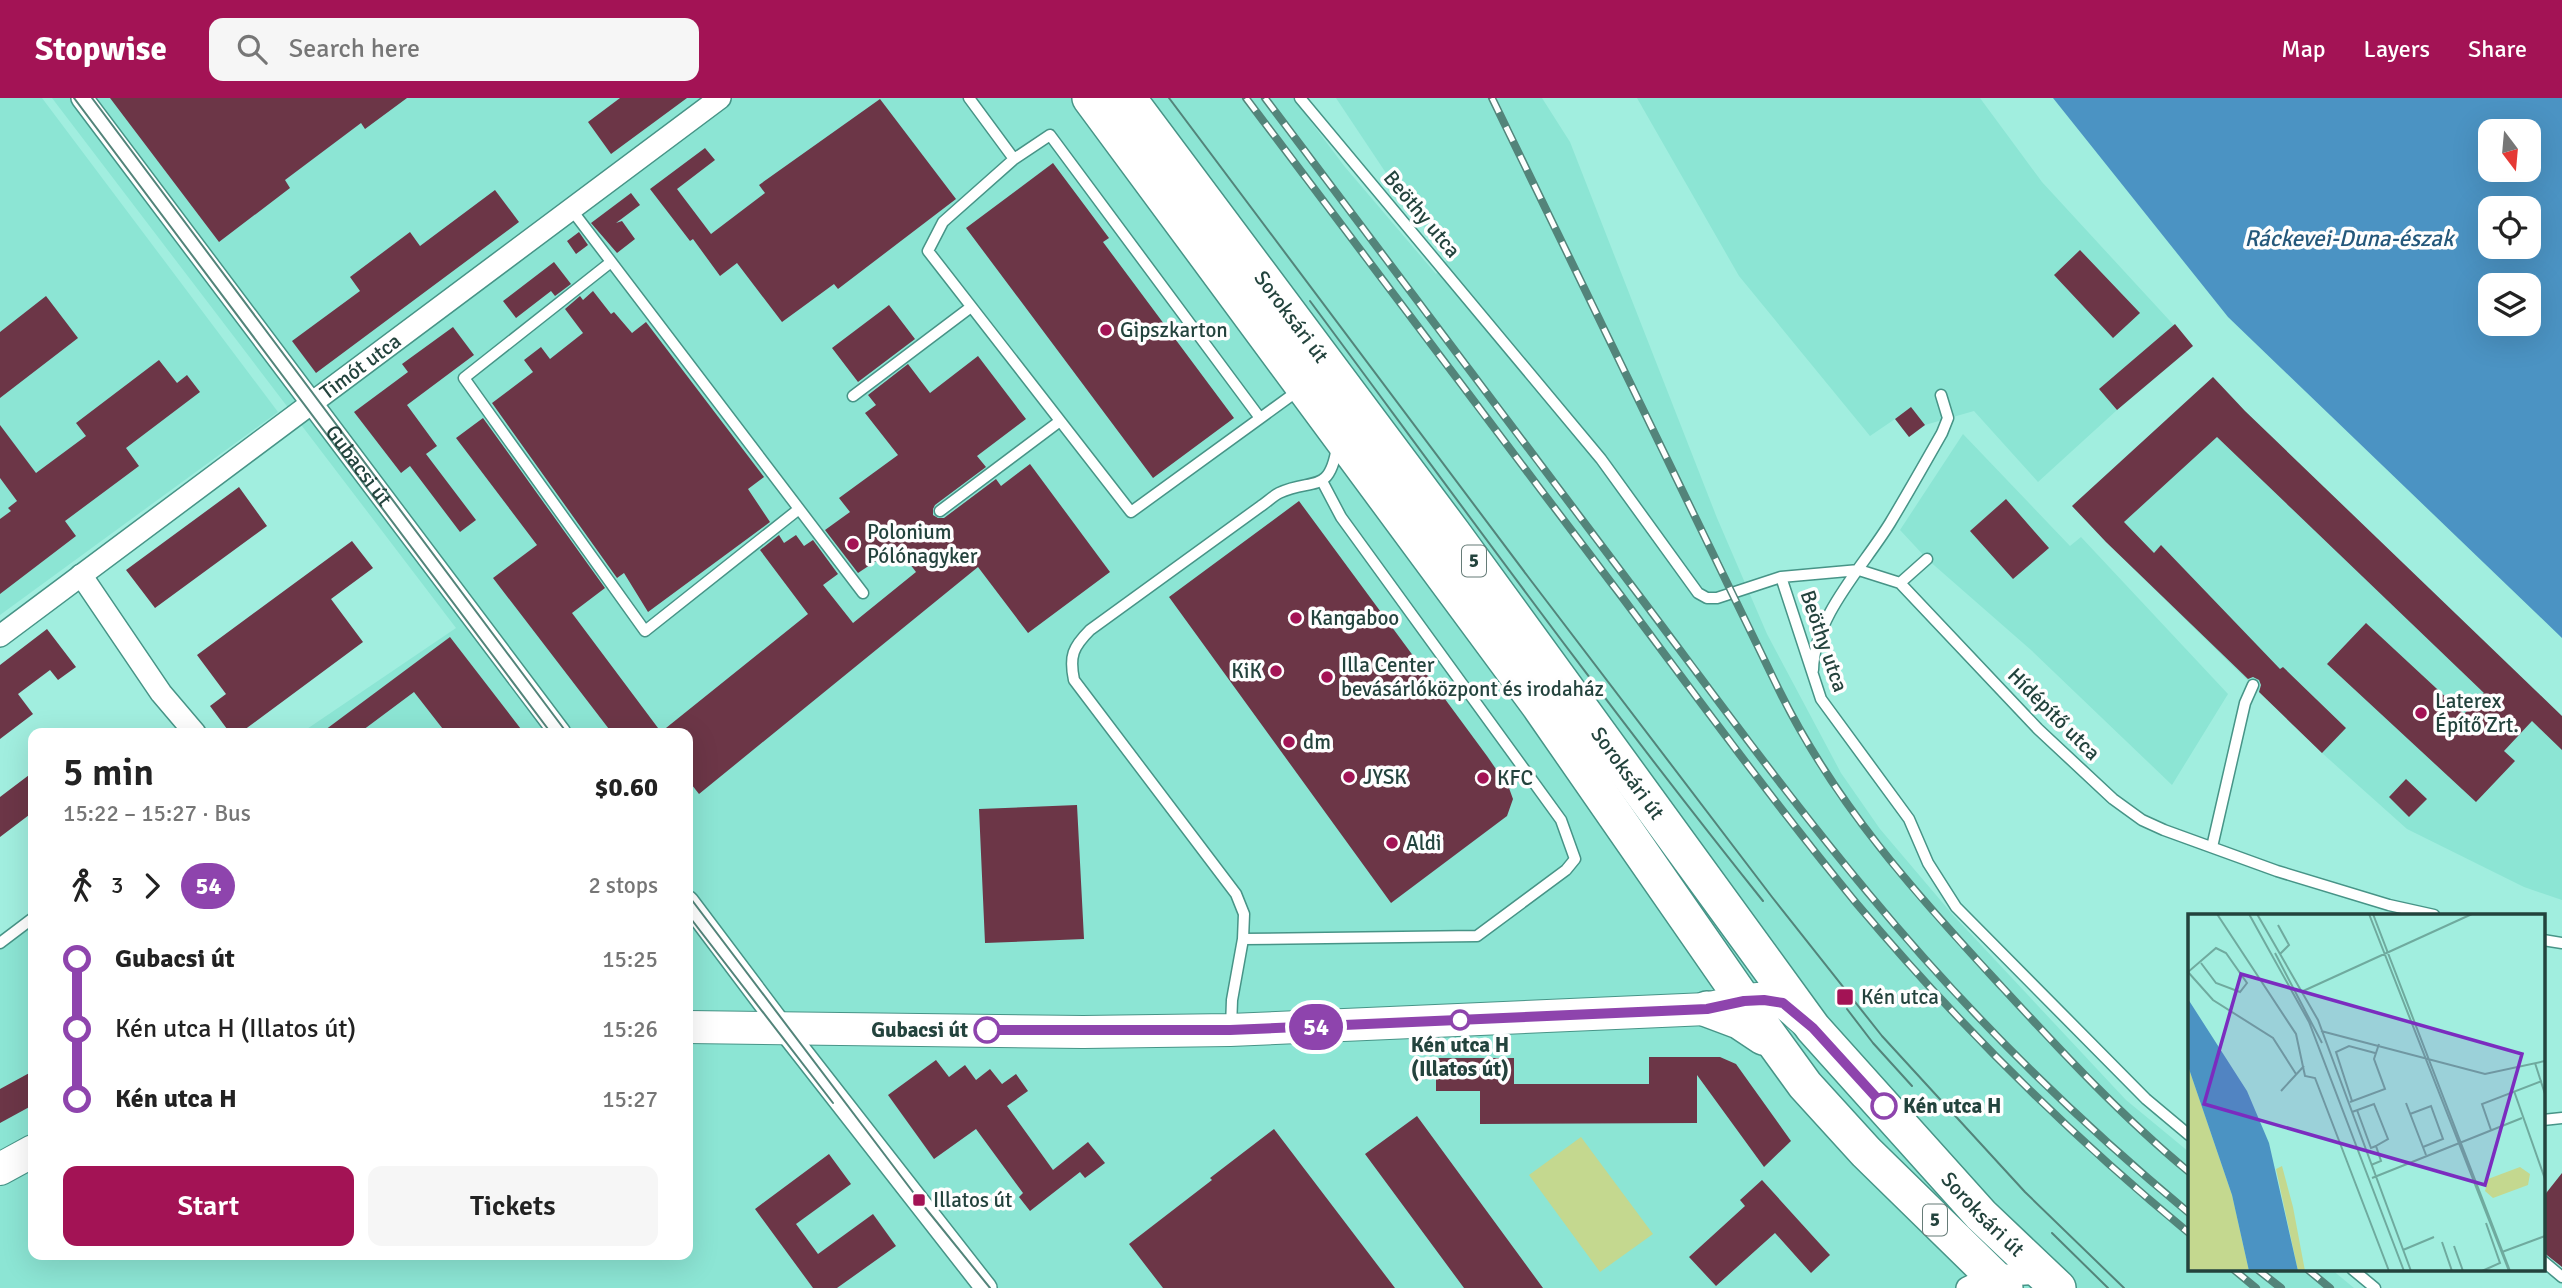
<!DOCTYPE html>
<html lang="en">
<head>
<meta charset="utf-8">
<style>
	:root { --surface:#fff; --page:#f6f6f6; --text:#222; --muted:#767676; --accent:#a31355 }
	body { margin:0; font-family:Signika,sans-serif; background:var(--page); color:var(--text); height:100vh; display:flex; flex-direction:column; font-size:26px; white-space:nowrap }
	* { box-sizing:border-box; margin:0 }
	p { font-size:23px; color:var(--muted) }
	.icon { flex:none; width:38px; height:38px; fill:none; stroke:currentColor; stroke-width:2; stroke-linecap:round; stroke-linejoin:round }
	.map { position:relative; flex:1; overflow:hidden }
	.sheet { position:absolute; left:28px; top:630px; width:665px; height:532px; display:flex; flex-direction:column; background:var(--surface); border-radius:14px; box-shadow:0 7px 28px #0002 }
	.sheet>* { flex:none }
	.badge { padding:0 14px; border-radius:23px; font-size:24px; line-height:46px }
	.needle { width:46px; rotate:164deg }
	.controls { position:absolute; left:2478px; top:21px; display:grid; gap:14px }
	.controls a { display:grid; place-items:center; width:63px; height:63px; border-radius:14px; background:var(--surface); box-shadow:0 7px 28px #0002; font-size:35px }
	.map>.badge { position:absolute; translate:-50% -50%; box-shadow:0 0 0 4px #fff }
	.legs { display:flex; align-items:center; gap:10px; height:77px; padding:0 35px; font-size:23px }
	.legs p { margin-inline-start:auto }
	.overview { display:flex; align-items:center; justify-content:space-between; height:119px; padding:0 35px }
	h1 { font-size:38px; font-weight:600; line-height:52px }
	.button { display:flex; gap:14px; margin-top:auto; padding:14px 35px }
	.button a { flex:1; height:80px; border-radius:14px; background:var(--accent); color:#fff; font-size:28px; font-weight:600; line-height:80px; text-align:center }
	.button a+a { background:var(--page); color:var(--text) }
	ul { padding:0 35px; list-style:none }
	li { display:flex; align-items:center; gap:24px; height:70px; font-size:26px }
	li i { display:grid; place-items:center; width:10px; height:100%; margin:0 9px; background:currentColor }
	li i::after { content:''; width:18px; height:18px; margin:-9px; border:5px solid; border-radius:50%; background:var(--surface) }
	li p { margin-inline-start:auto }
	li:first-child i { background:linear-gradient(#0000 50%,currentColor 0) }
	li:last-child i { background:linear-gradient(currentColor 50%,#0000 0) }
	header { display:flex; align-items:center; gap:42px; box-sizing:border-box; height:98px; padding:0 35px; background:var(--accent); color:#fff }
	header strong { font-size:33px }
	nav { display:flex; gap:38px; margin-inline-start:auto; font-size:24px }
	.search { width:490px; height:63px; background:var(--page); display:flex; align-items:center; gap:18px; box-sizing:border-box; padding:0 24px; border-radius:14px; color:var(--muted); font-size:26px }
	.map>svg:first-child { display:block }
	.built { fill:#8ce5d4 }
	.green { fill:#c4d88f }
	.water { fill:#4b93c3; fill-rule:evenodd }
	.building { fill:#6c3647 }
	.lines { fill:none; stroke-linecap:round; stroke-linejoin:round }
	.lane-casing { stroke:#479487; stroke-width:13 }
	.street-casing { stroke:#479487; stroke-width:24 }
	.secondary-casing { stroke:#479487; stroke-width:34 }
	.primary-casing { stroke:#479487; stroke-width:38 }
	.lane { stroke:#fff; stroke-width:10 }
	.street { stroke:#fff; stroke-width:21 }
	.secondary { stroke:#fff; stroke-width:32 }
	.primary { stroke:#fff; stroke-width:35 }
	.tram { stroke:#53847a; stroke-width:2 }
	.rail-casing { stroke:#53847a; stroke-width:8 }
	.rail { stroke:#fefefe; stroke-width:5; stroke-dasharray:16; stroke-linecap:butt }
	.line-1-casing { stroke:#fff; stroke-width:16 }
	.line-1 { stroke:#8e44ad; stroke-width:10 }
	.poi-dot { fill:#a31355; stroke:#fefefe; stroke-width:2.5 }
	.stop-1-dot { fill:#fff; stroke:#8e44ad; stroke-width:3.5 }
	.labels { text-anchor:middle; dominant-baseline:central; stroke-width:7; stroke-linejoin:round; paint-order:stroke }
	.shield { fill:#fefefe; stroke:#657b77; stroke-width:2 }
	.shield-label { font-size:19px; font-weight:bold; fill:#23433d }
	.street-label { font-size:21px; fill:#23433d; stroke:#fefefe }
	.poi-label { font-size:21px; fill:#23433d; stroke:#fefefe; text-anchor:start }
	.stop-label { font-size:21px; font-weight:bold; fill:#23433d; stroke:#fefefe; text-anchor:end }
	.water-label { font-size:23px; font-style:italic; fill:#24587b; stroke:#fefefe }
	.inset-road { fill:none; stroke:#6faa9e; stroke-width:2 }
	.view { fill:#7b2cbf; fill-opacity:0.15; stroke:#7b2cbf; stroke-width:3.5 }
	.inset-edge { fill:none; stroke:#23433d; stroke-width:3.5 }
</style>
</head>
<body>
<header>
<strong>Stopwise</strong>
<div class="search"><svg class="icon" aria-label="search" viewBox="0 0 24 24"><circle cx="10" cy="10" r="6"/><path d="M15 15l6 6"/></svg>Search here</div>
<nav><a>Map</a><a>Layers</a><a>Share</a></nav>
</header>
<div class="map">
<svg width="2562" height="1190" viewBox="0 0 2562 1190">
	<rect width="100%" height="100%" fill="#a1eedf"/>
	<!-- built -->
	<path class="built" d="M0,0h42l236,314 -278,203z
		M52,0h1241l52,69 91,107 12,-15 -44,-59 -68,-102h206l28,44 147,376 50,116 74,139 39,56 73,86 173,185 63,52v117h142l23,19h-2354v-353l33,-22v342h655v-522h-387l155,-105z
		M1637,0h343l62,84 151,164 -76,64 -79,72 -64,-71 -49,14 -16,12 -14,-18 -25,17 -131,-160z
		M2213,279l32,34 317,305v184l-38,-13 -117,-58 -85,-76 -218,-213 -32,-34z
		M1963,336l107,112 11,-9 147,157 -56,91 -141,-135 -104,-91 -27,-29z"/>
	<!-- green -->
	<path class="green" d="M1581,1039l72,97 -53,38 -71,-97z"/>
	<!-- water -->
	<path class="water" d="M2053,0h509v540l-334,-321zM2490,33h39v39h-39zM2490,110h39v39h-39zM2490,187h39v39h-39z"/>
	<!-- building -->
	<path class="building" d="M110,0h297l-42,31 -4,-6 -76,57 5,8 -71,54z
		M620,0h67l-76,56 -23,-32z
		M880,1l76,100 -118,90 -4,-5 -52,38 -45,-59 -17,13 -27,-37 -3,2 -40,-52 55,-41 10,12 -38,29 34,45 54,-41 -6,-8z
		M1053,65l56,75 -6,4 131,176 -81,60 -187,-250z
		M495,92l24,32 -203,151 -24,-32 68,-50 -10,-14 60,-45 10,14z
		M631,95l9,12 -24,18 6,-2 13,18 -18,14 -26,-30z
		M579,134l9,13 -12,9 -9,-13z
		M2080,152l60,63 -27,25 -59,-63z
		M554,164l17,22 -16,12 -4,-5 -35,27 -13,-17z
		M593,193l18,23 3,-2 18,21 14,-11 118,155 -16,12 22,33 -122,90 -24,-39 -7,5 -125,-175 41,-31 -9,-12 17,-13 9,12 33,-26 -18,-24 15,-13 3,4z
		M46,198l32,42 -78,60v-66z
		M889,207l26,34 -57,43 -26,-34z
		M2175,226l18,22 -76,64 -18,-21z
		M453,229l21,28 -67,50 30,41 -11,8 50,66 -16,12 -50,-66 -9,7 -47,-61 54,-40 -6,-8z
		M978,258l48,63 -49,37 9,11 -51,38 -2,4v6l5,3h6l52,-39 5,7 29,-22 80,108 -82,61 -50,-66 -279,227 -11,-14v-47h-76l-119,-155 44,-33 -81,-107 27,-20 122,170 -33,25 89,119 147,-118 -48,-64 19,-15 5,8 12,-8 8,11 9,-6 25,34 -15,11 30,38 63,-51 -19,-25 -39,26 -33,-43 25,-18 -11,-14 59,-43 -33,-42 11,-8 -8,-10 40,-31 22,29z
		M159,262l18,23 10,-8 13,17 -74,56 13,18 -74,55 11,15 -76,58v-75l11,-8 -3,-3 9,-7 -17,-23v-53l36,48 50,-37 -10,-13z
		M2213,279l32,34 317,305v34l-30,-29 -28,30 11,10 -39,41 -149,-138 39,-41 98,91 20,-21 -267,-256 -93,85 30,31 7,-8 119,124 3,-2 63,61 -24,25 -63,-61 2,-7 -2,-5 -6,-3 -5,2 -142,-137 -34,-36z
		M1911,309l14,18 -16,12 -14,-18z
		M239,389l28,39 -112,82 -29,-38z
		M2006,401l43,49 -36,31 -43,-48z
		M1299,403l188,255 22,32 4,11 -6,17 -116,87 -222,-306z
		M352,443l21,27 -42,31 32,43 -123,91h-10l-20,-27 16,-12 -29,-39z
		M47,531l29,38 -18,13 -8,-10 -32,24 15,20 -33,25v-74z
		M450,539l74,96h-78l-32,-41 -55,41h-38z
		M33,674v40l-33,25v-40z
		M2406,681l21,20 -18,18 -20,-20z
		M1077,707l7,134 -99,4 -6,-134z
		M1649,959h71l16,7 55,77 -27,26 -67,-92v48l-217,1v-33h-44v-33h78v26h135z
		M936,962l13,17 16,-12 11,15 14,-11 12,15 14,-10 12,17 -21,15 46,64 35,-28 17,21 -20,15 -5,-6 -50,39 -11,-14 4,-4 -47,-64 -42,30 -46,-64z
		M33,973v34l-33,18v-34z
		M1417,1018l126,172h-79l-99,-134z
		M1274,1031l121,159h-232l-34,-44 83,-64 -2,-2z
		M829,1056l22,30 -55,40 22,30 55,-40 23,32 -59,42h-24l-58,-79z
		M2562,1075v94l-19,-15v-55z
		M1762,1082l68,75 -19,18 -36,-40 -59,53 -27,-29 56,-51 -5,-6z"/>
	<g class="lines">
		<!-- lane casing -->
		<g class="lane-casing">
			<path id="lane" d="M969,0l45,61 -71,63 -15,29 203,261 168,-122
				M1300,0l301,361 97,134 9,5h10l64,-21 40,122 88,120 19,44 28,44 190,192 43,36
				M1014,61l36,-24 210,283
				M571,111l292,384
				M611,164l-147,116 181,253 154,-122
				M853,298l118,-89
				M940,413l120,-90
				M1781,479l78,-7 41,13 138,146 75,70 29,21 22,10 113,41 112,34 45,10
				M1900,485l27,-24
				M1813,572c1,-54 50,-103 77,-147 18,-30 35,-60 52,-90l6,-15 -7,-23
				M2212,749l33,-144 8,-18
				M1243,841l234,-3 89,-66 9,-11 -14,-39 -220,-303 -19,-36
				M2543,842l19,3
				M0,845l33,-25
				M1231,930l1,-28 11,-61 1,-25 -8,-20 -162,-214c-5,-24 -1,-33 16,-50l171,-124c6,-4 12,-10 18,-13 33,-16 50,3 58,-46
				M2543,1022l19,-2
				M2543,1163l19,16
				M2352,1171l23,19"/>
		</g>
		<!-- street casing -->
		<g class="street-casing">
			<g id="street">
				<path id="s1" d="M82,0l478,635"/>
				<path d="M81,477l80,118 34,40"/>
				<path id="s2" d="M0,538l720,-538"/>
				<path d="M688,804l94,125 204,261"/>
				<path d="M1967,1190l24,-12 51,-3"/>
			</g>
		</g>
		<!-- secondary casing -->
		<g class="secondary-casing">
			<path id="secondary" d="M688,929l395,5 147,-2 477,-21c22,-5 57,-17 78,-5 8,5 15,13 22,18
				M0,1071l33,-18"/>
		</g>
		<!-- primary casing -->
		<g class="primary-casing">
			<g id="primary">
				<path d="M1090,0l448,606 206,297 61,84 61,67 139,136"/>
				<path id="s3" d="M1128,0l325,435 360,495 168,187 77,73"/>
				<path d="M1707,911l32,12 24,16"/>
			</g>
		</g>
		<!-- lane -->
		<use href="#lane" class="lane"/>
		<!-- street -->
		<use href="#street" class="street"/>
		<!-- secondary -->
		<use href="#secondary" class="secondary"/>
		<!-- primary -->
		<use href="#primary" class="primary"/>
		<!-- tram -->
		<path class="tram" d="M74,0l477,635
			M92,0l475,635
			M1169,0l360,480 243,319 110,139 143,156 99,96
			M1310,203c149,201 296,404 453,600
			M688,797l231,305 71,88
			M688,817l145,188
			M1847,911l26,34 39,43
			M2052,1135l56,55"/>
		<!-- rail casing -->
		<g class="rail-casing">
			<path id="rail" d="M1246,0c125,166 250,333 376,499 77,103 153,207 235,307 100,119 212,230 332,329
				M1265,0c124,165 248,330 373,496 76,101 150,203 231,300 96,116 204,223 320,319
				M1492,0l287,592c56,114 136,203 222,296 60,65 119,129 188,186
				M2233,1171l23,19
				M2257,1171l24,19
				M2307,1171l23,19"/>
		</g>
		<!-- rail -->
		<use href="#rail" class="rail"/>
	</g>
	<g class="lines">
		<!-- line-1 casing -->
		<g class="line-1-casing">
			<path id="line-1" d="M987,932h243l477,-21 37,-8 20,-1 19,3 30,25 71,78"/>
		</g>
		<!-- line-1 -->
		<use href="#line-1" class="line-1"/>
	</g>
	<!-- markers -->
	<g class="poi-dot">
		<circle cx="1106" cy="232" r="7"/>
		<circle cx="853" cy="446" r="7"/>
		<circle cx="1296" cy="520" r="7"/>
		<circle cx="1276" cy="573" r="7"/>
		<circle cx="1327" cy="579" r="7"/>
		<circle cx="2421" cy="615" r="7"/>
		<circle cx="1289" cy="644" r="7"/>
		<circle cx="1349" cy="679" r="7"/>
		<circle cx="1483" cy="680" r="7"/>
		<circle cx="1392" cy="745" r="7"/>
		<rect x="1836" y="890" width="18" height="18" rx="3.5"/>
		<rect x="912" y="1095" width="14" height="14" rx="3.5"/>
	</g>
	<g class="stop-1-dot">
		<circle cx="1460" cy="922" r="9"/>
		<circle cx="987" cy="932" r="12"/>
		<circle cx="1884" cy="1008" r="12"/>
	</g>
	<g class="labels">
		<!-- shield labels -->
		<g class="shield">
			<rect x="1462" y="447.5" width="24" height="31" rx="5"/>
			<rect x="1923" y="1106.5" width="24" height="31" rx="5"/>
		</g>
		<g class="shield-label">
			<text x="1474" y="463">5</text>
			<text x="1935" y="1122">5</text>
		</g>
		<!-- street labels -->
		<g class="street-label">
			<text transform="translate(1422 116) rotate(50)">Beöthy utca</text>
			<text stroke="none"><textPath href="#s3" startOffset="273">Soroksári út</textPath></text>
			<text stroke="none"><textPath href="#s2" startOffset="450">Timót utca</textPath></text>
			<text stroke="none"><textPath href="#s1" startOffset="460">Gubacsi út</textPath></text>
			<text transform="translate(1824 543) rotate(71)">Beöthy utca</text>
			<text transform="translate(2054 616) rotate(45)">Hídépítő utca</text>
			<text stroke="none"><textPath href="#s3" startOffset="840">Soroksári út</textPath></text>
			<text stroke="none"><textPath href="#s3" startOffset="1407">Soroksári út</textPath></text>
		</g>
		<!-- poi labels -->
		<g class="poi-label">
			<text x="1120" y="232">Gipszkarton</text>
			<text x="867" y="434">Polonium<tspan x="867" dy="24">Pólónagyker</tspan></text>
			<text x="1310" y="520">Kangaboo</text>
			<text x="1341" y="567">Illa Center<tspan x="1341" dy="24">bevásárlóközpont és irodaház</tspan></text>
			<text x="1262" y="573" text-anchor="end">KiK</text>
			<text x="2435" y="603">Laterex<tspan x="2435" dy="24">Építő Zrt.</tspan></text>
			<text x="1303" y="644">dm</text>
			<text x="1363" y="679">JYSK</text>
			<text x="1497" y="680">KFC</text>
			<text x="1406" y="745">Aldi</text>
			<text x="1861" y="899">Kén utca</text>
			<text x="933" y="1102">Illatos út</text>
		</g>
		<!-- stop labels -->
		<g class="stop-label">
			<text x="968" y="932">Gubacsi út</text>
			<text x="1460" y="947" text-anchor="middle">Kén utca H<tspan x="1460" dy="24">(Illatos út)</tspan></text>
			<text x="1903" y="1008" text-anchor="start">Kén utca H</text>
		</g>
		<!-- water labels -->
		<g class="water-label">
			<text x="2349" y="140">Ráckevei-Duna-észak</text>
		</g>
	</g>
	<!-- overview -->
	<g transform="translate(2188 816)">
		<rect width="357" height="357" fill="#a1eedf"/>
		<path d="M0,152l44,129 17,76h-61zM94,252l11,41 12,64h-7l-22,-102zM332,253l10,7 -2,11 -35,13 -8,-7 3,-12z" fill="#c4d88f"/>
		<path d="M0,85l59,92 22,52 29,128h-49l-17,-76 -44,-129z" fill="#4b93c3"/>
		<path class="inset-road" d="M29,0l79,120 9,42 10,2 74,193M61,0l60,108 95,249M69,0l61,106 93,251M181,0l140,357M185,0l137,357M90,11l11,20 -9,9M87,39l47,90M13,49l15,20 24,9 7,-9 -21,-30 -10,-5 -28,24 25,28 60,38 23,36M113,78l171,-78M133,117l164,43 60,-13M347,149l10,31M93,177l23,-25M326,177l31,88M164,187l-16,-49 13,-6 26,7M162,188l35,-13 -11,-30 5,-15M218,189l20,52M169,196l14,38 5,-2M164,198l22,-8 14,35 -12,7 5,15 -10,4M222,200l21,-8 12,33 -20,8M303,216l-9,-26 60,-23M184,264l150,-60M254,328l10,29M266,332l9,25M215,336l31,-13M314,338l43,-16M294,357l18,-8 -14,-40"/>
		<path class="view" d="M53,60l281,80 -37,131 -281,-81z"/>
		<rect width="357" height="357" class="inset-edge"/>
	</g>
</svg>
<div class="controls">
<a><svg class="needle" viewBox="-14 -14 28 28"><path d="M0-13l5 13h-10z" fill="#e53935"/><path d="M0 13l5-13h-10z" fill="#767676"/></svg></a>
<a><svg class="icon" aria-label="locate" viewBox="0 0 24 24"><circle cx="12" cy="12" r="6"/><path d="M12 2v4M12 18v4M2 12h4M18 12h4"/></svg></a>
<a><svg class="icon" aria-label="layers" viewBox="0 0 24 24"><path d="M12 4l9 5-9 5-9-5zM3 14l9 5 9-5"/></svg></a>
</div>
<b class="badge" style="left:1316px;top:929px;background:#8e44ad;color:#fff">54</b>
<section class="sheet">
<div class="overview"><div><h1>5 min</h1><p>15:22 – 15:27 · Bus</p></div><b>$0.60</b></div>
<div class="legs"><svg class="icon" aria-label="walk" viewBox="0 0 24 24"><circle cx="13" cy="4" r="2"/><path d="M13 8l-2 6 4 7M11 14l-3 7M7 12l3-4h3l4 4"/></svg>3<svg class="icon" aria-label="forward" viewBox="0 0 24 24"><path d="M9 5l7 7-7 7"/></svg><b class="badge" style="background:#8e44ad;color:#fff">54</b><p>2 stops</p></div>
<ul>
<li><i style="color:#8e44ad"></i><b>Gubacsi út</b><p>15:25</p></li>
<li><i style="color:#8e44ad"></i><span>Kén utca H (Illatos út)</span><p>15:26</p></li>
<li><i style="color:#8e44ad"></i><b>Kén utca H</b><p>15:27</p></li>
</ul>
<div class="button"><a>Start</a><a>Tickets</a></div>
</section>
</div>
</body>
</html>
